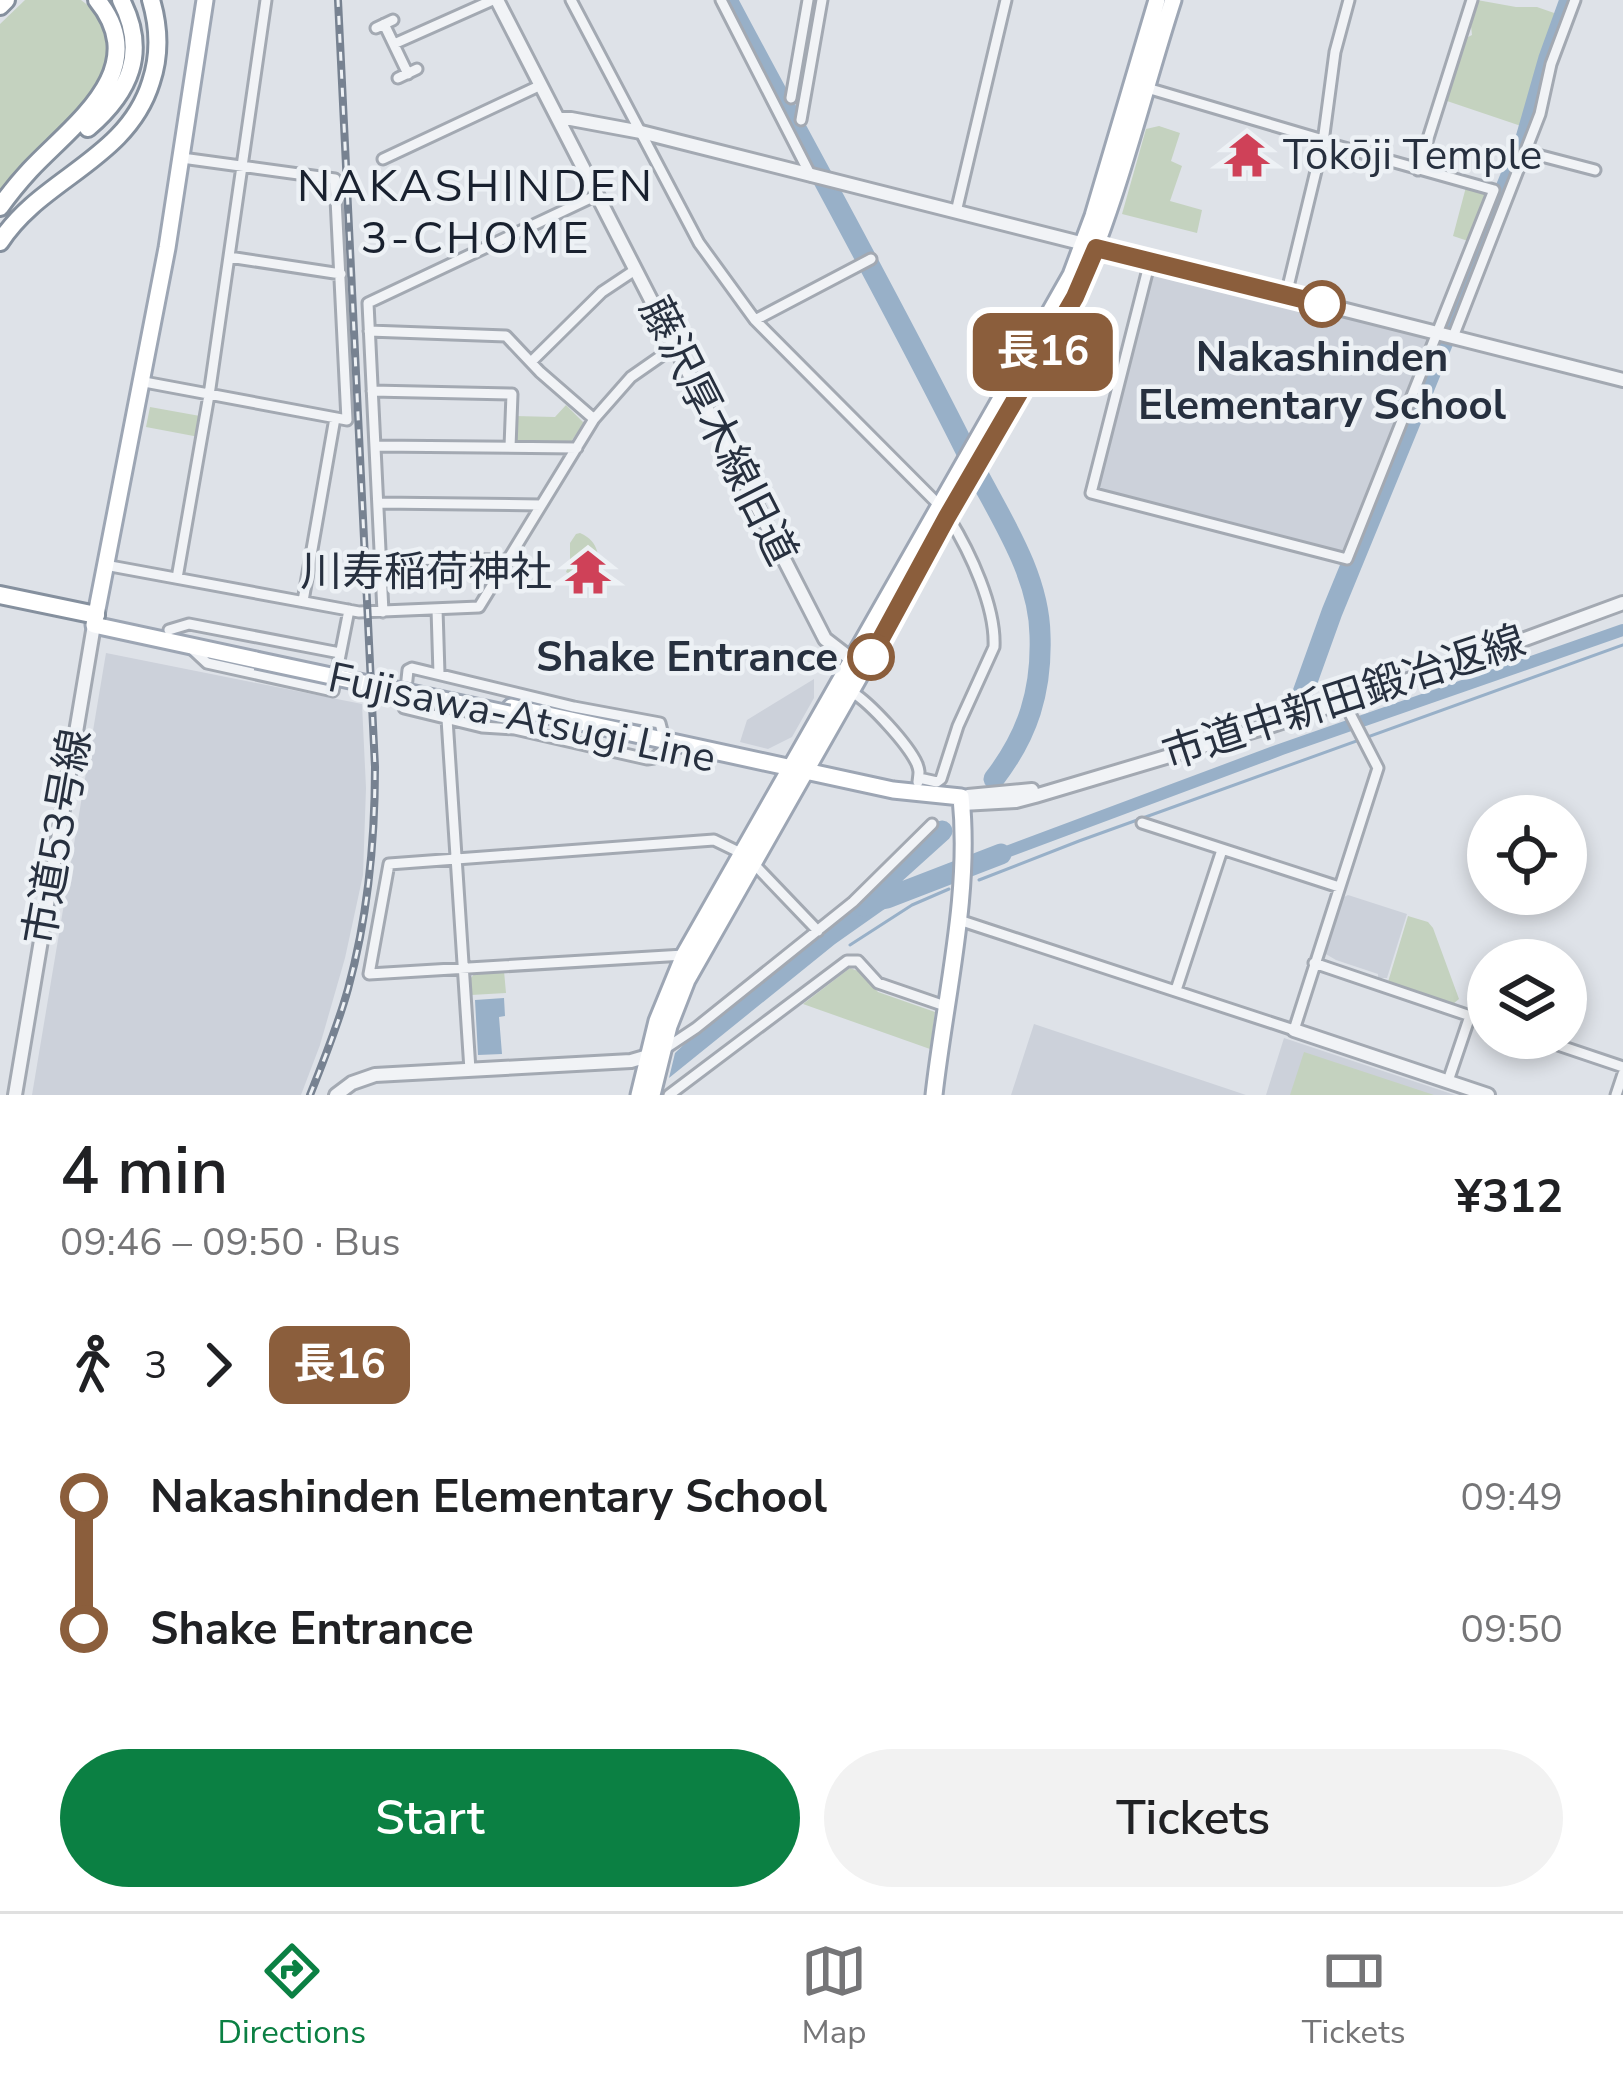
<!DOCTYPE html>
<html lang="en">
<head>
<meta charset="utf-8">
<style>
	:root { --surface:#fff; --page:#f2f2f2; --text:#202124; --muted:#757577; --line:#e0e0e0; --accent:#0b8043 }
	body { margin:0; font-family:"Nunito Sans","Noto Sans JP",sans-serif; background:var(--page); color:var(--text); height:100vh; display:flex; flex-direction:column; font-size:45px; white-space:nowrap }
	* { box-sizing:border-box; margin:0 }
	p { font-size:39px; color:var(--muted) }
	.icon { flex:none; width:66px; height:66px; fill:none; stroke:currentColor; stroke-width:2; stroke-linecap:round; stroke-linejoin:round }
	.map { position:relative; height:1095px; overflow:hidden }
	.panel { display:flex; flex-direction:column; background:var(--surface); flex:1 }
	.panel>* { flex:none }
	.badge { padding:0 24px; border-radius:18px; font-size:42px; line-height:78px }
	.buttons { position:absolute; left:1467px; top:795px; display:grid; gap:24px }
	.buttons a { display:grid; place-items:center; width:120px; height:120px; border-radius:50%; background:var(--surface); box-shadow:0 6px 18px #0003; font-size:60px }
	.map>.badge { position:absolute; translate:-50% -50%; box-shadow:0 0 0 6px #fff }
	.legs { display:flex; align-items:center; gap:18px; height:132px; padding:0 60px; font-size:39px }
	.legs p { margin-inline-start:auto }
	.head { display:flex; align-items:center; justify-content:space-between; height:204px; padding:0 60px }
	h1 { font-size:66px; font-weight:600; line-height:90px }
	.cta { display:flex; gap:24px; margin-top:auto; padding:24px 60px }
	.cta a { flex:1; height:138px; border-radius:72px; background:var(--accent); color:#fff; font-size:48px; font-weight:600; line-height:138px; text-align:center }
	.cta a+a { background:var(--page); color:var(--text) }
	ul { padding:0 60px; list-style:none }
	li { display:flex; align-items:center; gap:42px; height:132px; font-size:45px }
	li i { display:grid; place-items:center; width:18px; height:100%; margin:0 15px; background:currentColor }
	li i::after { content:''; width:30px; height:30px; margin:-15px; border:9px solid; border-radius:50%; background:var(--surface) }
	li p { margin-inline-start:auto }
	li:first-child i { background:linear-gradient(#0000 50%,currentColor 0) }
	li:last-child i { background:linear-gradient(currentColor 50%,#0000 0) }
	.menu { display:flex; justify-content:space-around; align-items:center; height:168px; border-top:3px solid var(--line); background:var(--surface); font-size:33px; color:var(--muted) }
	.menu a { display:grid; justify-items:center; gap:6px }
	.menu .current { color:var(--accent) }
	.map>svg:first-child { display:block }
	.built { fill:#ccd1da }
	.green { fill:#c4d2bf }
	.water { fill:#98b0c8 }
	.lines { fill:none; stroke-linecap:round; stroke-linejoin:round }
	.stream { stroke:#98b0c8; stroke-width:3 }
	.canal { stroke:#98b0c8; stroke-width:12 }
	.river { stroke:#98b0c8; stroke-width:21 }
	.minor-casing { stroke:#a3a9b2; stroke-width:15 }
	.tertiary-casing { stroke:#a3a9b2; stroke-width:18 }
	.primary-casing { stroke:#9da6b4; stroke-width:21 }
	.motorway-casing { stroke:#85909e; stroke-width:22 }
	.minor { stroke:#f1f3f6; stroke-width:9 }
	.tertiary { stroke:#f1f3f6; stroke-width:12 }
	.primary { stroke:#fff; stroke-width:15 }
	.motorway { stroke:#fff; stroke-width:16 }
	.rail-casing { stroke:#778291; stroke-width:8 }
	.rail { stroke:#edf1f5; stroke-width:3; stroke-dasharray:9; stroke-linecap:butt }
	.primary-bridge-casing { stroke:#9da6b4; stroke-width:21; stroke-linecap:butt }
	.primary-bridge { stroke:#fff; stroke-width:15 }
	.line-1-casing { stroke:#fff; stroke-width:27 }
	.line-1 { stroke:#8b5e3c; stroke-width:18 }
	.stop-1-dot { fill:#fff; stroke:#8b5e3c; stroke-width:6 }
	.labels { text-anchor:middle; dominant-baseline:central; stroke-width:9; stroke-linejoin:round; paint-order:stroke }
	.poi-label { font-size:42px; fill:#27303f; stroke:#edf1f5; text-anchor:start }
	.stop-label { font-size:42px; font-weight:bold; fill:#27303f; stroke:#edf1f5 }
	.street-label { font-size:42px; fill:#27303f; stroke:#edf1f5 }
	.neighbourhood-label { font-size:45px; letter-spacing:3px; fill:#19212f; stroke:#edf1f5 }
</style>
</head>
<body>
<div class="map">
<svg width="1623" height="1095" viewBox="0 0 1623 1095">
	<rect width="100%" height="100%" fill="#dee2e8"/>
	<!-- built -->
	<path class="built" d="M1153,269l275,69 -83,212 -6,3 -112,-28 -3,-3 -123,-32 -3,-3z
		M106,653l256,51 4,84 -3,87 -18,83 -25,87 -19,50h-269z
		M814,679v19l-22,39 -24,12 -28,-7 7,-22z
		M1348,895l59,19 -20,64h-9v-4l-42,-14 -12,-7 18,-55z
		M1034,1024l212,71h-235z
		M1284,1038l171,57h-189z"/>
	<!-- green -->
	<path class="green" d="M25,0h56l13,10 10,16 4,32 -10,31 -98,107v-172z
		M1477,0l39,7h21l20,7 -33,113 -77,-26 19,-63 6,-3 -1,-9z
		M1159,126l21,7 -9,28 11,5 -12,35 32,9 -5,23 -75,-19 24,-85z
		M1466,187l20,8 -18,46 -15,-5z
		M566,405l18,18 -14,20 -56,-2 1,-25 40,1z
		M150,407l50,9 3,2 -4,19 -53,-10z
		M580,533c21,9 17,25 24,44l-10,9 -28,-14 4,-10v-19l6,-9z
		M1408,916l20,6 5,6 26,71 -6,5 -65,-22z
		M850,968l8,3 20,21 57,20 -5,37 -127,-45z
		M504,971l2,22 -35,2 -1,-16 5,-6z
		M1304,1052l130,43h-144z"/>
	<!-- water -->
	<path class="water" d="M879,885l17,16 -61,43 -166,134 6,-25 18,-17 118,-93z
		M504,998l1,18 -6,1 3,37 -24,1 -3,-55z"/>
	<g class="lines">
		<!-- stream -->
		<path class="stream" d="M793,126l23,-126
			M979,880l100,-39 544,-196
			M850,945l62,-40 37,-16"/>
		<!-- canal -->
		<path class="canal" d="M1001,854l281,-105 341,-119"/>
		<!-- river -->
		<path class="river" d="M727,0c81,153 166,304 243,459 27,54 69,113 70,176 2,56 -12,100 -46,144
			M1525,142l24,-84 21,-58
			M1300,701l32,-89 181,-441
			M867,902l20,-4 114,-44
			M864,906l17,-20 61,-55"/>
		<!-- minor casing -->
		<g class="minor-casing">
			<path id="minor" d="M571,0l128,243 56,77 184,185
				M721,0l90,176
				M384,24l24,50
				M376,28l17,-8
				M394,44l99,-44
				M398,78l19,-9
				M1147,88l176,52
				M791,98l17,-98
				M801,120l21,-120
				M1526,152l69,18
				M383,159l158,-74
				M1418,170l54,-170
				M956,212l50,-212
				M229,257l112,17
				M1150,261l-59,232 256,66 147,-369 -171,-48
				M1286,295l37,-153 12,-90 14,-52
				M755,320l116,-61
				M369,331l137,5 34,36 54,47
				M1453,337l87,-223 11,-50 24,-64
				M531,362l71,-70 33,-22
				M139,381l208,39 -12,-241 -153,-21
				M372,391l140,3 -2,53
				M375,446l202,2
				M379,503l162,2
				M381,559l127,1
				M105,565l254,47 120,-5 115,-188 37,-42 43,-30
				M177,578l32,-183 57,-395
				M303,601l32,-183
				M437,609l2,65
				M383,612l-15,-309 229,-108
				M169,630l20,-6 151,29
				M192,649l15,14 126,28 16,-81
				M852,692c18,11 56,52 65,72 3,8 2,9 1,18
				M447,719l23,351
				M664,739l-4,-16 -86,-16 -162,-39 -4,2 -4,38 78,19 33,2 132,30 7,-1 11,-9
				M919,778l18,4 4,-3 17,-53 36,-79c2,-40 -24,-95 -45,-129
				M1142,823l197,64
				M753,863l65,68
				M959,920l335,110 84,-262 -34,-66
				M684,955l-315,19 20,-110 325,-24 29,14
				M1314,963l174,59
				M1176,990l46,-140
				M1566,1021l10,-33
				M1537,1038l86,29
				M666,1048l30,-20 157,-126 79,-78
				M1448,1081l22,-65
				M669,1095l178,-134h11l20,22 67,23
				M1616,1095l7,-21"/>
		</g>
		<!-- tertiary casing -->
		<g class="tertiary-casing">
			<path id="tertiary" d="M497,0l328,639 26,20
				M559,119h12l70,13 982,248
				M968,796l64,-6
				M962,804l54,-3 19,-5 235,-70 198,-66 155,-57
				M1294,1030l194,65
				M15,1095l79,-470
				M336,1095l16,-12 23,-8 256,-14 24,-7"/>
		</g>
		<!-- primary casing -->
		<g class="primary-casing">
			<path id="primary" d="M205,0l-38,248 -73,377 162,35
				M511,707l382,83 68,7c10,99 -16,199 -27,298
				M639,1095l18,-74 27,-66 387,-680 22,-59 64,-216
				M652,1095l17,-69 18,-46 388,-683c43,-96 66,-198 98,-297"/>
		</g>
		<!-- motorway casing -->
		<g class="motorway-casing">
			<path id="motorway" d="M0,6l6,-6
				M88,128c42,-36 60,-76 33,-128
				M0,207c9,-13 19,-25 30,-37 43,-46 124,-100 67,-170
				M0,242c41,-64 127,-82 151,-160 9,-27 8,-55 0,-82
				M0,595l96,20"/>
		</g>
		<!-- minor -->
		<use href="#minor" class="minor"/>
		<!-- tertiary -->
		<use href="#tertiary" class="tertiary"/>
		<!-- primary -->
		<use href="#primary" class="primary"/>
		<!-- motorway -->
		<use href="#motorway" class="motorway"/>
		<!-- rail casing -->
		<g class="rail-casing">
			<path id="rail" d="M310,1095c14,-35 28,-70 38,-106 20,-73 27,-147 27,-222l-37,-767"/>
		</g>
		<!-- rail -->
		<use href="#rail" class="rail"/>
		<!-- primary-bridge casing -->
		<g class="primary-bridge-casing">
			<path id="primary-bridge" d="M256,660l253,54"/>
		</g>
		<!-- primary-bridge -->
		<use href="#primary-bridge" class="primary-bridge"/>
	</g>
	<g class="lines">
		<!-- line-1 casing -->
		<g class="line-1-casing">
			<path id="line-1" d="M871,657l76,-140 128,-220 21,-49 226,56"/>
		</g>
		<!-- line-1 -->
		<use href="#line-1" class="line-1"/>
	</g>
	<!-- icons -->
	<defs>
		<g id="temple-bare" transform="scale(3.6)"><path d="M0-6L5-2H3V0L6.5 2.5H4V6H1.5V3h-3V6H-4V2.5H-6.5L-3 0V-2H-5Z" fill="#cf4158" stroke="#edf1f5" stroke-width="2.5" paint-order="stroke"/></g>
	</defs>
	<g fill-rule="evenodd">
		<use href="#temple-bare" x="1247" y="155"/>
		<use href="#temple-bare" x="588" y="572"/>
	</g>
	<!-- markers -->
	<g class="stop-1-dot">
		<circle cx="1322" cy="304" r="21"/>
		<circle cx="871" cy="657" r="21"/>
	</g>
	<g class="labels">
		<!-- poi labels -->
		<g class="poi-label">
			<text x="1283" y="155">Tōkōji Temple</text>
			<text x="552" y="572" text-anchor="end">川寿稲荷神社</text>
		</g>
		<!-- stop labels -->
		<g class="stop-label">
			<text x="1322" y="357">Nakashinden<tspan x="1322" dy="48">Elementary School</tspan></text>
			<text x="838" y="657" text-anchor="end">Shake Entrance</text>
		</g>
		<!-- street labels -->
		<g class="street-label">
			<text transform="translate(718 431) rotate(63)">藤沢厚木線旧道</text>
			<text transform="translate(1344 698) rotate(-18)">市道中新田鍛冶返線</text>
			<text transform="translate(522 718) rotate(12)">Fujisawa-Atsugi Line</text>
			<text transform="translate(58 837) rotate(-80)">市道53号線</text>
		</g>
		<!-- neighbourhood labels -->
		<g class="neighbourhood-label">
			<text x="476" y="186">NAKASHINDEN<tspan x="476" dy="52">3-CHOME</tspan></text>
		</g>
	</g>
</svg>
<div class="buttons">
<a><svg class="icon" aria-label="locate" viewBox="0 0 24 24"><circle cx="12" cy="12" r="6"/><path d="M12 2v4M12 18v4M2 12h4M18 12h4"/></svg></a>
<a><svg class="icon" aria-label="layers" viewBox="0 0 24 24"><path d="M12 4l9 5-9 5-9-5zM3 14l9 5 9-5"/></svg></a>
</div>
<b class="badge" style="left:1043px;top:352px;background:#8b5e3c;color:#fff">長16</b>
</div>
<section class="panel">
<div class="head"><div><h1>4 min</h1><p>09:46 – 09:50 · Bus</p></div><b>¥312</b></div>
<div class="legs"><svg class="icon" aria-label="walk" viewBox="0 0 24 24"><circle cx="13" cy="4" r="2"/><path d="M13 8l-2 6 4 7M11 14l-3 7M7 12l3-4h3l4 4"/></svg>3<svg class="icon" aria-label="forward" viewBox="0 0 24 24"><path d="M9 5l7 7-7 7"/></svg><b class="badge" style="background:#8b5e3c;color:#fff">長16</b></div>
<ul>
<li><i style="color:#8b5e3c"></i><b>Nakashinden Elementary School</b><p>09:49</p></li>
<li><i style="color:#8b5e3c"></i><b>Shake Entrance</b><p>09:50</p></li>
</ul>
<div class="cta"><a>Start</a><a>Tickets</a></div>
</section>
<nav class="menu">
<a class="current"><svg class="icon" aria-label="directions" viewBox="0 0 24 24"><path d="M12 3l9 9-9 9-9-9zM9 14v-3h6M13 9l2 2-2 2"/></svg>Directions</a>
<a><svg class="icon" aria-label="map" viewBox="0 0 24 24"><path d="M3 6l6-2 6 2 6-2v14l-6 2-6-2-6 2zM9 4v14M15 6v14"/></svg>Map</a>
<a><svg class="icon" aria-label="tickets" viewBox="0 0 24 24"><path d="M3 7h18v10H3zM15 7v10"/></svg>Tickets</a>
</nav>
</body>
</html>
